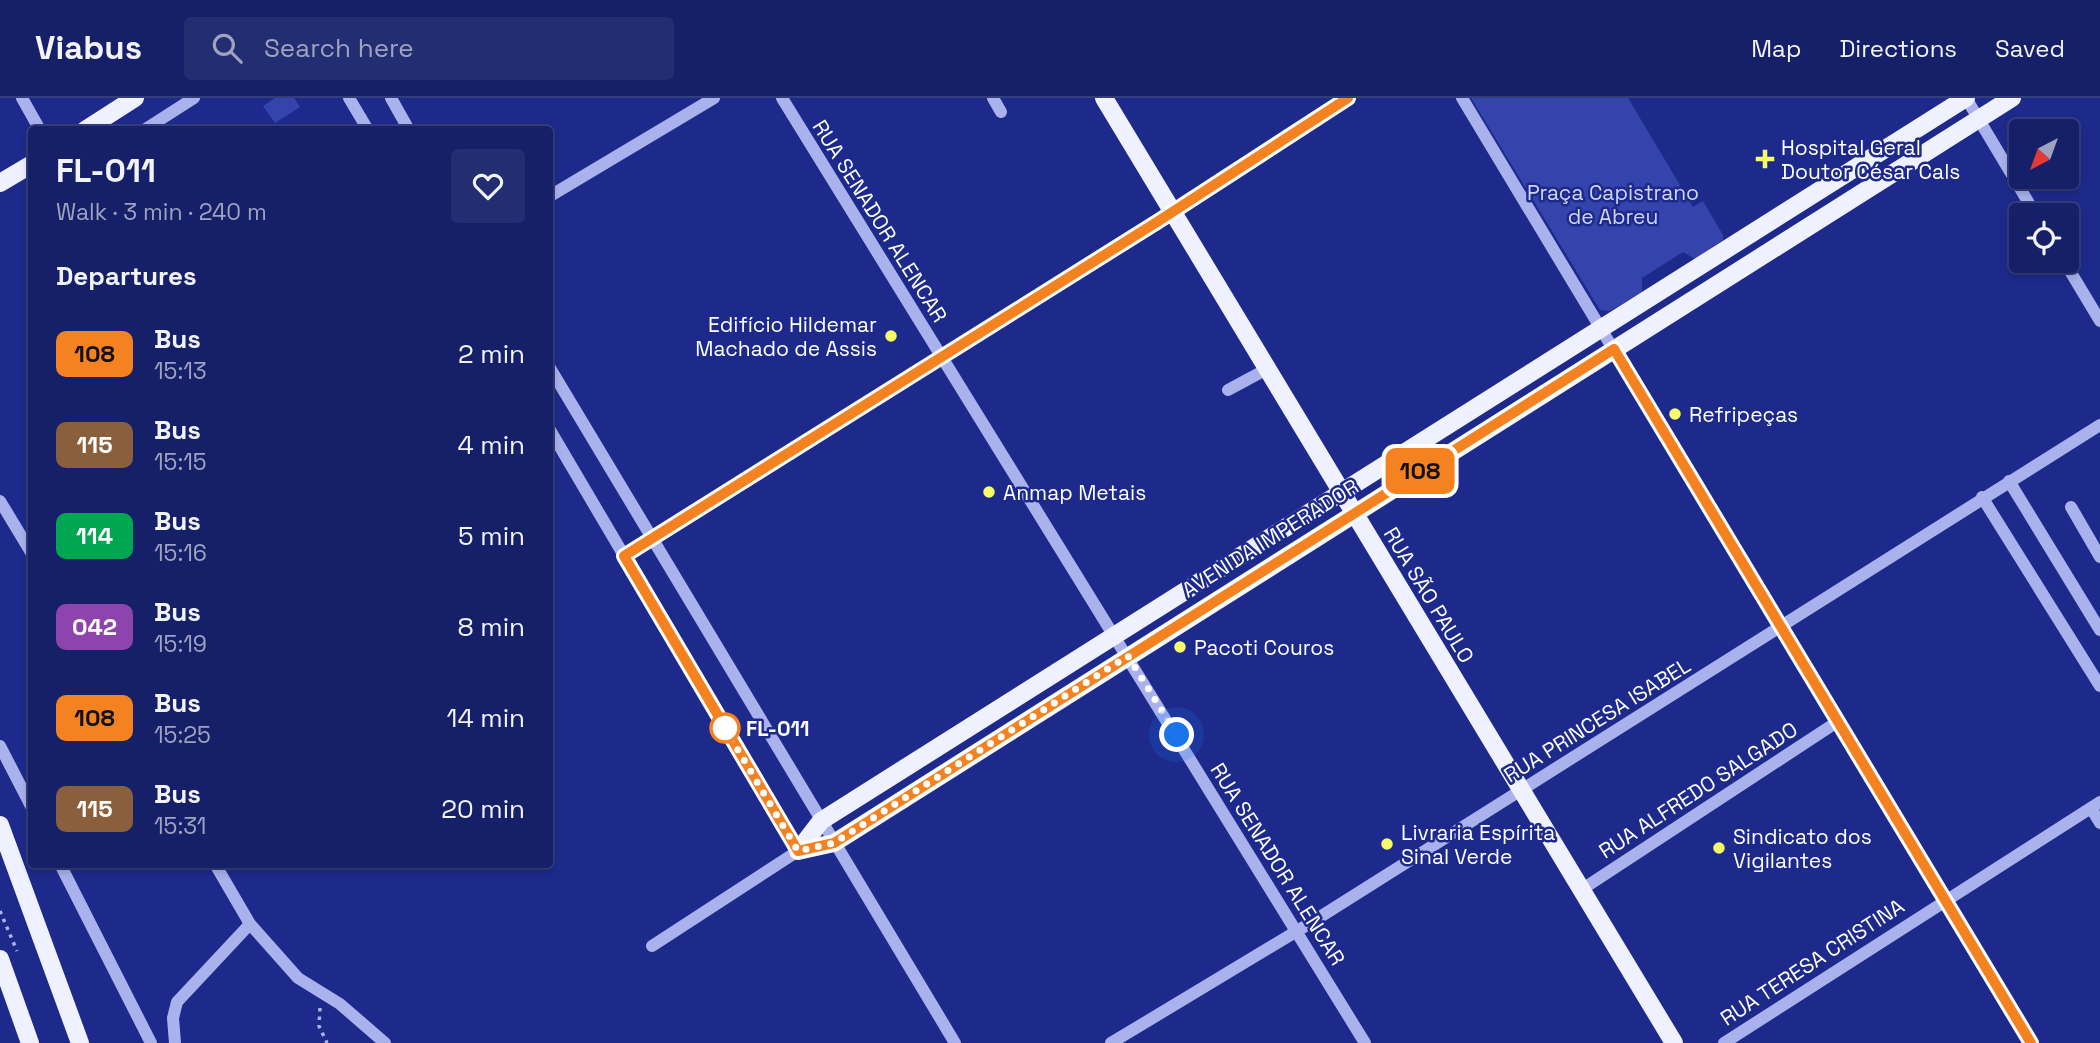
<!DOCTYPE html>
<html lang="en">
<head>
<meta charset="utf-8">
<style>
	:root { --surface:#162069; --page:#232d71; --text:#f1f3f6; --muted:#9ea3c0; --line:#353e7d }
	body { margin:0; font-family:"Space Grotesk",sans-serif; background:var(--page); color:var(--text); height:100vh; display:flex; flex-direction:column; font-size:26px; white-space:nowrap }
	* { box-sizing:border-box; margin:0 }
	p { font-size:23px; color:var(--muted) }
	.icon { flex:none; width:38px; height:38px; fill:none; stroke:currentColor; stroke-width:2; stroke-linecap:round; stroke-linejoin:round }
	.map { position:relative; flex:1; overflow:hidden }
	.drawer { position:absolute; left:28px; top:28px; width:525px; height:742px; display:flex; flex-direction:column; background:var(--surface); border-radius:7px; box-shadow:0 4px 10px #0003,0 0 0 2px var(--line) }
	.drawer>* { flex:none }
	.badge { padding:0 14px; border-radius:10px; font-size:24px; line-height:46px }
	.needle { width:46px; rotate:221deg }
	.tools { position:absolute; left:2009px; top:21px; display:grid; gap:14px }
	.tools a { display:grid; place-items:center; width:70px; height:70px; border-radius:7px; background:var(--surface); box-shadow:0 4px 10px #0003,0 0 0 2px var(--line); font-size:35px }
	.you { position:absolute; width:35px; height:35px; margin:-18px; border:5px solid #fff; border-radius:50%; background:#1a73e8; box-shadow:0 0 0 10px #1a73e833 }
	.map>.badge { position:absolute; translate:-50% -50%; box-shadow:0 0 0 4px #fff }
	h2 { padding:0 28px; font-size:26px; line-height:63px }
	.round { display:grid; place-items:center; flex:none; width:74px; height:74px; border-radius:7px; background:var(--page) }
	.head { display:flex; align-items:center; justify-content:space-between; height:119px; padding:0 28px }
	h1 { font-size:33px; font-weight:600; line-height:52px }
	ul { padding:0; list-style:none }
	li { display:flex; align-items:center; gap:21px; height:91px; padding:0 28px }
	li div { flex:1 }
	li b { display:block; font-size:26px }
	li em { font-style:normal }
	li .badge { min-width:77px; font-weight:700; text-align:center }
	header { display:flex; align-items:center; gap:42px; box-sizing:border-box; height:98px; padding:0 35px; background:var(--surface); border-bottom:2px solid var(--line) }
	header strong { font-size:33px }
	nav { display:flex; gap:38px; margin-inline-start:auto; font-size:24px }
	.search { width:490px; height:63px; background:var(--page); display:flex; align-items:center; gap:18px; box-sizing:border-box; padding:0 24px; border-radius:7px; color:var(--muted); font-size:26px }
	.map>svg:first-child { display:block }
	.green { fill:#3444ac }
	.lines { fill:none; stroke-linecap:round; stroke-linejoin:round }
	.path { stroke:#aab2ed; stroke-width:3.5; stroke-dasharray:3.5 5; stroke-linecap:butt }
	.minor { stroke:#aab2ed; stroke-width:12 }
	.major { stroke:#f0f1ff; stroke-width:18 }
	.line-casing { stroke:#fff; stroke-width:16 }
	.line { stroke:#f58220; stroke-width:10 }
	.walk { stroke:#fff; stroke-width:7; stroke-dasharray:0 12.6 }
	.poi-dot { fill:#f7fc68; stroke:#1d2a8c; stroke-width:2.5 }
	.stop-dot { fill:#fff; stroke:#f58220; stroke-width:3.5 }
	.labels { text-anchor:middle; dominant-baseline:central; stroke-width:5; stroke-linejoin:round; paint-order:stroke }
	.poi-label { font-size:21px; fill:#fff; stroke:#1d2a8c; text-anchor:start }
	.park-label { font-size:21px; fill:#cfd5f9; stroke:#1d2a8c }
	.street-label { font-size:21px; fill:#fff; stroke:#1d2a8c }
	.stop-label { font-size:21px; font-weight:bold; fill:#fff; stroke:#1d2a8c; text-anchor:start }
</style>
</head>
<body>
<header>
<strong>Viabus</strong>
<div class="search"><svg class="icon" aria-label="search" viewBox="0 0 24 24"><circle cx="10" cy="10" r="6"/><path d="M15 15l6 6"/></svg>Search here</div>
<nav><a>Map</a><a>Directions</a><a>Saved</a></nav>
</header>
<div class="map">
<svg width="2100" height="945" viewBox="0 0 2100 945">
	<rect width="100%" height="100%" fill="#1d2a8c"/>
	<!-- green -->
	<path class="green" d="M275,0h19l6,9 -25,16 -12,-17z
		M1471,0h157l65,109 10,-6 20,34v5l-28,19 -12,-7 -41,26v14l-32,19 -10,-1z"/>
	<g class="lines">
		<!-- path -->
		<path class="path" d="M0,813l17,40
			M320,910l-1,18 8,17"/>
		<!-- minor -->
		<path class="minor" d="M22,0l18,32
			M349,0l19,32
			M391,0l18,32
			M782,0l583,945
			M993,0l8,14
			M1462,0l569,945
			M1966,0l70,117
			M144,32l50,-32
			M550,98l164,-98
			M2064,163l36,60
			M550,270l405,675
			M1228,292l39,-21
			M550,332l248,421 -146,95
			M2009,383l91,149
			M1982,399l118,189
			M0,403l32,53
			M2071,409l29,50
			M624,458l548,-343 176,-115
			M0,648l32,62
			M2091,710l9,15
			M60,766l91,179
			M215,766l35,60 48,54 42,26 45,39
			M1581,792l256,-168
			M175,945l-2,-25 4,-16 73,-78
			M1111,945l201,-121 788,-497
			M1724,945l376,-241"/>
		<!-- major -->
		<path class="major" d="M1104,0l570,945
			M85,32l50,-32
			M0,85l32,-19
			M0,727l80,218
			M798,753l36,-8 1178,-745
			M798,753l23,-30 1145,-723
			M0,861l30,84"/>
	</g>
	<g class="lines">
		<!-- line casing -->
		<g class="line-casing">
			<path id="line" d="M1348,0l-191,124 -533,334 174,295 36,-8 780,-494 417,694"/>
		</g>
		<!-- line -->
		<use href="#line" class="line"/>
		<!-- walk -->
		<path class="walk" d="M725,630l73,123 36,-8 294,-187 49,79"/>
	</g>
	<!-- markers -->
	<g class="poi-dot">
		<path d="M1761.5 50.5h7v7h7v7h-7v7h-7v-7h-7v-7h7z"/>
		<circle cx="891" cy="238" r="7"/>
		<circle cx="1675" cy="316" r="7"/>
		<circle cx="989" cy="394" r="7"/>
		<circle cx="1180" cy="549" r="7"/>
		<circle cx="1387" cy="746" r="7"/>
		<circle cx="1719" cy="750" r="7"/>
	</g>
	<circle class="stop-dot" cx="725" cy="630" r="14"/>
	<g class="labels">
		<!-- poi labels -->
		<g class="poi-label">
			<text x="1781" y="49">Hospital Geral<tspan x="1781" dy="24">Doutor César Cals</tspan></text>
			<text x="877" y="226" text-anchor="end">Edifício Hildemar<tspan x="877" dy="24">Machado de Assis</tspan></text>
			<text x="1689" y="316">Refripeças</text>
			<text x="1003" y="394">Anmap Metais</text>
			<text x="1194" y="549">Pacoti Couros</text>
			<text x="1401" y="734">Livraria Espírita<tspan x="1401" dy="24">Sinal Verde</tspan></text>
			<text x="1733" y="738">Sindicato dos<tspan x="1733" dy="24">Vigilantes</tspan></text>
		</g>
		<!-- park labels -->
		<g class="park-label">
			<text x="1613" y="94">Praça Capistrano<tspan x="1613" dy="24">de Abreu</tspan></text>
		</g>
		<!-- street labels -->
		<g class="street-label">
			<text transform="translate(880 123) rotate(58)">RUA SENADOR ALENCAR</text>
			<text transform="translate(1270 440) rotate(-32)">AVENIDA IMPERADOR</text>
			<text transform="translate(1429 497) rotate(59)">RUA SÃO PAULO</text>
			<text transform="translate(1597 622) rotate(-32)">RUA PRINCESA ISABEL</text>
			<text transform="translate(1698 692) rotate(-33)">RUA ALFREDO SALGADO</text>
			<text transform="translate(1278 766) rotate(58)">RUA SENADOR ALENCAR</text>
			<text transform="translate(1812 864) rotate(-33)">RUA TERESA CRISTINA</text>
		</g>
		<!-- stop labels -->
		<g class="stop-label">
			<text x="746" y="630">FL-011</text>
		</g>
	</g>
</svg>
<div class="tools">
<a><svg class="needle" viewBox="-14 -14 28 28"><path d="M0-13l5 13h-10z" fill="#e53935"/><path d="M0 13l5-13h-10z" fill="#9ea3c0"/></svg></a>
<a><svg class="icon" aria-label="locate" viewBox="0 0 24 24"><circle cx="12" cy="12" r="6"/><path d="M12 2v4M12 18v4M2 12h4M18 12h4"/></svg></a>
</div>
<div class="you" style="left:1177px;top:637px"></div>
<b class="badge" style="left:1420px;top:373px;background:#f58220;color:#111">108</b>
<section class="drawer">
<div class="head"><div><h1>FL-011</h1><p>Walk · 3 min · 240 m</p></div><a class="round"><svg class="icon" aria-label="heart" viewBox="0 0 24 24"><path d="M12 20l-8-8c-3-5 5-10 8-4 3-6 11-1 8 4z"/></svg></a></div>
<h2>Departures</h2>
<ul>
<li><span class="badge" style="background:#f58220;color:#111">108</span><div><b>Bus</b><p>15:13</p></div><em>2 min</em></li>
<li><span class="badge" style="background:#8b5e3c;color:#fff">115</span><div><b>Bus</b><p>15:15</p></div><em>4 min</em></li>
<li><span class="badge" style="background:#00a651;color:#fff">114</span><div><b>Bus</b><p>15:16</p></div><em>5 min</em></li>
<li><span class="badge" style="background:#8e44ad;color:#fff">042</span><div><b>Bus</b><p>15:19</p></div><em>8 min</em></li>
<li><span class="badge" style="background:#f58220;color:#111">108</span><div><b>Bus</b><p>15:25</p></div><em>14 min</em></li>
<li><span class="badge" style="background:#8b5e3c;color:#fff">115</span><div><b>Bus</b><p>15:31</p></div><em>20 min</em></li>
</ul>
</section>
</div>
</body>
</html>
